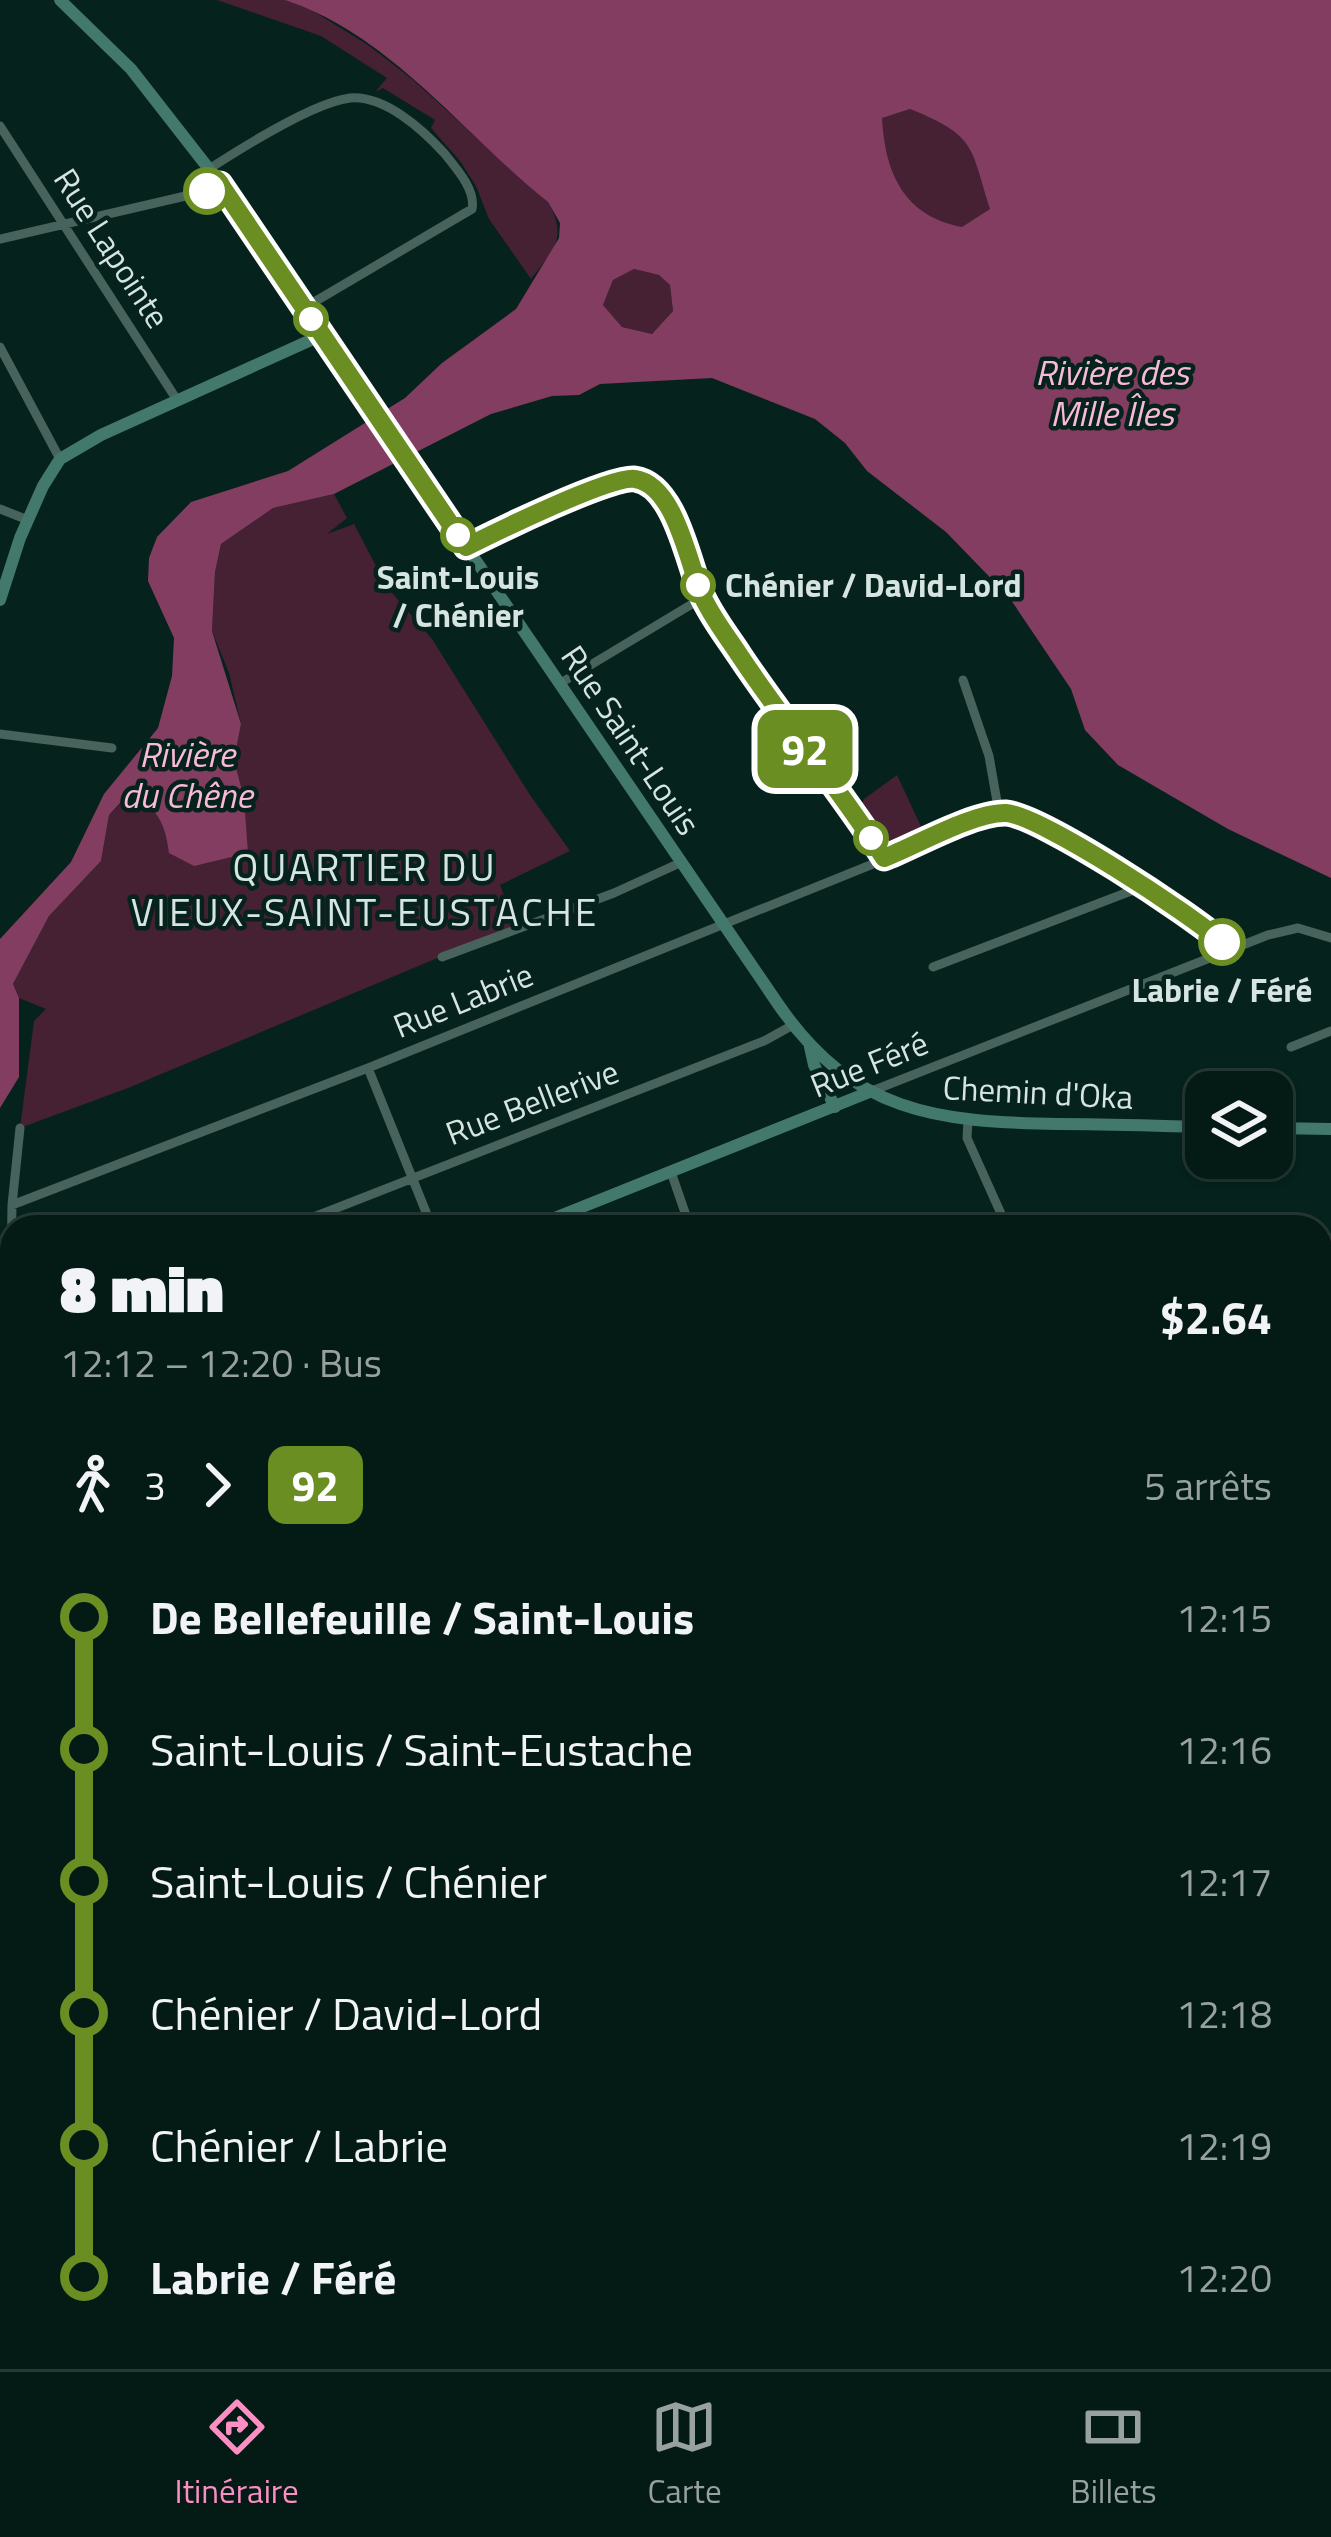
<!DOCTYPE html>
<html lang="fr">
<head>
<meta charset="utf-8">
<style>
	:root { --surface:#041a15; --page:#122722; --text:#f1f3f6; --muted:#97a1a0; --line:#253834; --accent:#fb8fc4 }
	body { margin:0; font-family:"Titillium Web",sans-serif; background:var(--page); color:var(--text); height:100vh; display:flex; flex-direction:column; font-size:45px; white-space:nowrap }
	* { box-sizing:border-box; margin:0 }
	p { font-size:39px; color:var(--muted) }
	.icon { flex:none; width:66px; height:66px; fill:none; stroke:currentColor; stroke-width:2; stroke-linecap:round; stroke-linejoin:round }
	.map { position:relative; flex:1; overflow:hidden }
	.sheet { position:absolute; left:0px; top:1215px; width:1332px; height:1155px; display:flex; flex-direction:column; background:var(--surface); border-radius:36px 36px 0 0; box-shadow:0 3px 9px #0004,0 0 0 3px var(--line) }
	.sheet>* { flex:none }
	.badge { padding:0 24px; border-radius:18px; font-size:42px; line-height:78px }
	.controls { position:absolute; left:1185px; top:1071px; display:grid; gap:24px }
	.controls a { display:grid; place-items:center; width:108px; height:108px; border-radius:24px; background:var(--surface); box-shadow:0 3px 9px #0004,0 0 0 3px var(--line); font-size:60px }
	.map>.badge { position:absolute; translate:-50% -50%; box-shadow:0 0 0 6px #fff }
	.legs { display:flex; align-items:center; gap:18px; height:132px; padding:0 60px; font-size:39px }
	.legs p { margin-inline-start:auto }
	.summary { display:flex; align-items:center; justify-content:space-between; height:204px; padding:0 60px }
	h1 { font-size:66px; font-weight:800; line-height:90px }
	ul { padding:0 60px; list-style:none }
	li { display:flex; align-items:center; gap:42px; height:132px; font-size:45px }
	li i { display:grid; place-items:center; width:18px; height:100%; margin:0 15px; background:currentColor }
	li i::after { content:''; width:30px; height:30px; margin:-15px; border:9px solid; border-radius:50%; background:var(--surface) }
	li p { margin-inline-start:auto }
	li:first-child i { background:linear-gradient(#0000 50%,currentColor 0) }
	li:last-child i { background:linear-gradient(currentColor 50%,#0000 0) }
	.menu { display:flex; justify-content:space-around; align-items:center; height:168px; border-top:3px solid var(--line); background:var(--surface); font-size:33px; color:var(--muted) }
	.menu a { display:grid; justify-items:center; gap:6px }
	.menu .on { color:var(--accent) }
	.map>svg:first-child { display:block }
	.green { fill:#462033 }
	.water { fill:#833d61; fill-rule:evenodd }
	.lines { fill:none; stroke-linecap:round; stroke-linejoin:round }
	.street { stroke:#47635c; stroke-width:9 }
	.secondary { stroke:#43786c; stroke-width:12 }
	.line-1-casing { stroke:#fff; stroke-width:27 }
	.line-1 { stroke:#6b8e23; stroke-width:18 }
	.stop-1-dot { fill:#fff; stroke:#6b8e23; stroke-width:6 }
	.labels { text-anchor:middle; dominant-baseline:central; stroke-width:9; stroke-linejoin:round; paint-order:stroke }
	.street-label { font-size:33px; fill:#d6e5e1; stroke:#06221c }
	.stop-label { font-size:33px; font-weight:bold; fill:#d6e5e1; stroke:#06221c }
	.water-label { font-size:36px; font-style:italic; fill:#f9bad7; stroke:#06221c }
	.quarter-label { font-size:39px; letter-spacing:3px; fill:#d6e5e1; stroke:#06221c }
</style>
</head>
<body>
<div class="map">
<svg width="1331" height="2369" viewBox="0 0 1331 2369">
	<rect width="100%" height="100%" fill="#06221c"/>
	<!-- green -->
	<path class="green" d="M217,0h69l19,6 63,39 44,34 136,123c20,36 6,47 -17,77l-42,-60 -13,-33 -16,-25 -29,-33 4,-8 -52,-32 -8,4 12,-14 -66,-42z
		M910,109c66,27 60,36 80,100l-28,19c-58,-13 -77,-55 -81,-110z
		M634,269l25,6 11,10 3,26 -21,23 -30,-7 -19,-22 10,-25z
		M334,494l13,24 -20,16 27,-10 33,63 45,52 98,156 40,56 -70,34 16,40 -388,163 -108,40 14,-107 12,-12 -27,-11 -6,-14 36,-68 52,-55 8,-46 13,-13 19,-3c20,16 25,30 29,54h77l-3,-55 -10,-38 7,-36 -12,-51 -17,-42 3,-59 6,-28 52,-36z
		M897,775l28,60 -29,12 -7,-2 -29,-35 4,-11z"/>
	<!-- water -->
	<path class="water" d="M285,0h1046v878l-103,-49 -110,-64 -33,-35 -14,-41 -62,-92 -63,-65 -79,-61 -22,-28 -30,-24 -103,-41 -112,6 -21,11 -27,1 -61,18 -157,80 -61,14 -52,36 -6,28 -3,59 29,93 -7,36 10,38 4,55 -54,13 -25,-13c-3,-24 -8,-38 -28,-54l-20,3 -12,13 -8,46 -52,55 -36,68 6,14v79l-19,31v-169l71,-77 33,-68 54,-66 14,-52 2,-38 -26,-57 1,-23 8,-21 34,-35 97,-31 117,-73 37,-35 74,-54 43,-71 1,-15 -12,-21c-84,-67 -157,-167 -263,-202zM910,109c66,27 60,36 80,100l-28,18c-58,-11 -77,-54 -80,-109zM634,269l25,6 11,10 3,26 -21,23 -30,-7 -19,-22 10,-25z"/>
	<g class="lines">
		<!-- street -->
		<path class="street" d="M0,126l177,274
			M209,169c31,-20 106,-67 141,-71 35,-3 73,32 94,55 12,15 32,37 28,56l-168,99
			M0,239l207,-48 13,-7
			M0,347l60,112
			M0,509l28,11
			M466,547c28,-14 146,-72 169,-68 41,5 53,83 66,114 9,22 26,43 39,63 46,69 98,132 144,202
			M963,680l26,76 10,57
			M559,684l143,-86
			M0,734l112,14
			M442,957l172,-64 68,-31
			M933,967l211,-81
			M1291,1047l40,-16
			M368,1068l64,159
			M872,1091l396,-156 30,-7 33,10
			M968,1121l-1,17 40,89
			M671,1172l19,55
			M12,1205l356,-137 631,-255c34,1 212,106 227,136
			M288,1227l476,-186 29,-16
			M1320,1273l11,-4
			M1320,1400l11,-5
			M0,1408l10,-67 2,-136 8,-77
			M1320,1548l11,-5
			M0,1644l12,-1
			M1320,1695l11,-4
			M0,1790l12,-5
			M1320,1835l11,-5
			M0,1929l12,-4
			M1320,1965l11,-4
			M1320,1997l11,27
			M0,2071l12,-5
			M1320,2095l11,-5
			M0,2218l12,-4
			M1320,2225l11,-4
			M0,2351l12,-4
			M1320,2355l11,-5
			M402,2358l4,11
			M553,2358l5,6
			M1034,2358l5,11
			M961,2369l26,-11
			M1284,2369l28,-11"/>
		<!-- secondary -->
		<path class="secondary" d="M60,0l71,69 78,100 569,835c75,109 158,118 281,120 49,0 98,2 147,3
			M0,600l20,-62 23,-52 17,-27 41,-24 221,-100
			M810,1047l4,18 21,42
			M1272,1128l59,1
			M532,1227l340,-136
			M4,1396l8,14
			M0,1436l12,-3"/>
	</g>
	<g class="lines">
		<!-- line-1 casing -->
		<g class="line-1-casing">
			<path id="line-1" d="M207,191l13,-7 246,363c28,-14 146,-72 169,-68 40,6 53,83 66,114 9,22 26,43 39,63 46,69 99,132 144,202 31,-12 90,-46 122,-45 34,2 186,102 216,129"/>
		</g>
		<!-- line-1 -->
		<use href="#line-1" class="line-1"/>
	</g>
	<!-- markers -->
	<g class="stop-1-dot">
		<circle cx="207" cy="191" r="21"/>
		<circle cx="311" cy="319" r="15"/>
		<circle cx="458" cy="535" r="15"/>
		<circle cx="698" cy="585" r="15"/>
		<circle cx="871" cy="838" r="15"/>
		<circle cx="1222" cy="942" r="21"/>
	</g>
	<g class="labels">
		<!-- street labels -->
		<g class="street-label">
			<text transform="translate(112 248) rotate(57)">Rue Lapointe</text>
			<text transform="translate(631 740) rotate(56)">Rue Saint-Louis</text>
			<text transform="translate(463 1000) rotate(-22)">Rue Labrie</text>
			<text transform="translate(869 1064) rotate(-22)">Rue Féré</text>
			<text transform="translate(1038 1092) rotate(3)">Chemin d'Oka</text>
			<text transform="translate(532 1102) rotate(-21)">Rue Bellerive</text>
		</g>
		<!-- stop labels -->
		<g class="stop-label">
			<text x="458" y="577">Saint-Louis<tspan x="458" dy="38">/ Chénier</tspan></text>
			<text x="725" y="585" text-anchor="start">Chénier / David-Lord</text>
			<text x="1222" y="990">Labrie / Féré</text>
		</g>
		<!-- water labels -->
		<g class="water-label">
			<text x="1112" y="371">Rivière des<tspan x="1112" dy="41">Mille Îles</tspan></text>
			<text x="187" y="753">Rivière<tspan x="187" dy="41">du Chêne</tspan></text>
		</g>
		<!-- quarter labels -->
		<g class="quarter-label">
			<text x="365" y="866">QUARTIER DU<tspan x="365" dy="45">VIEUX-SAINT-EUSTACHE</tspan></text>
		</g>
	</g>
</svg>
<div class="controls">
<a><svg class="icon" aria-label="layers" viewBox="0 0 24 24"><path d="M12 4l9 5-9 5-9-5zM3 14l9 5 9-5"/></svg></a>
</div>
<b class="badge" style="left:805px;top:749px;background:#6b8e23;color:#fff">92</b>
<section class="sheet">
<div class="summary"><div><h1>8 min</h1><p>12:12 – 12:20 · Bus</p></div><b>$2.64</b></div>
<div class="legs"><svg class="icon" aria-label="walk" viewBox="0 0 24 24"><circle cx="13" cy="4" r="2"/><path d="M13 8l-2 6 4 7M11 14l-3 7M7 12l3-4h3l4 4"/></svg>3<svg class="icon" aria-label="forward" viewBox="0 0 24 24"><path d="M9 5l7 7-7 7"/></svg><b class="badge" style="background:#6b8e23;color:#fff">92</b><p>5 arrêts</p></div>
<ul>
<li><i style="color:#6b8e23"></i><b>De Bellefeuille / Saint-Louis</b><p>12:15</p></li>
<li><i style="color:#6b8e23"></i><span>Saint-Louis / Saint-Eustache</span><p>12:16</p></li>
<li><i style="color:#6b8e23"></i><span>Saint-Louis / Chénier</span><p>12:17</p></li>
<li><i style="color:#6b8e23"></i><span>Chénier / David-Lord</span><p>12:18</p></li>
<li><i style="color:#6b8e23"></i><span>Chénier / Labrie</span><p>12:19</p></li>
<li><i style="color:#6b8e23"></i><b>Labrie / Féré</b><p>12:20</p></li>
</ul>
</section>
</div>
<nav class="menu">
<a class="on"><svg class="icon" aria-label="directions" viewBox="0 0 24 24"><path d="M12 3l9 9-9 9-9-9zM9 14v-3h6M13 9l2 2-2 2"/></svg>Itinéraire</a>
<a><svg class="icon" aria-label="map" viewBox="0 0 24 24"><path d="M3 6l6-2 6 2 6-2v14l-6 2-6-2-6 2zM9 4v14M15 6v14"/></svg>Carte</a>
<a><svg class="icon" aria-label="tickets" viewBox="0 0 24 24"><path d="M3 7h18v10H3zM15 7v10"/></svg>Billets</a>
</nav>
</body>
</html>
